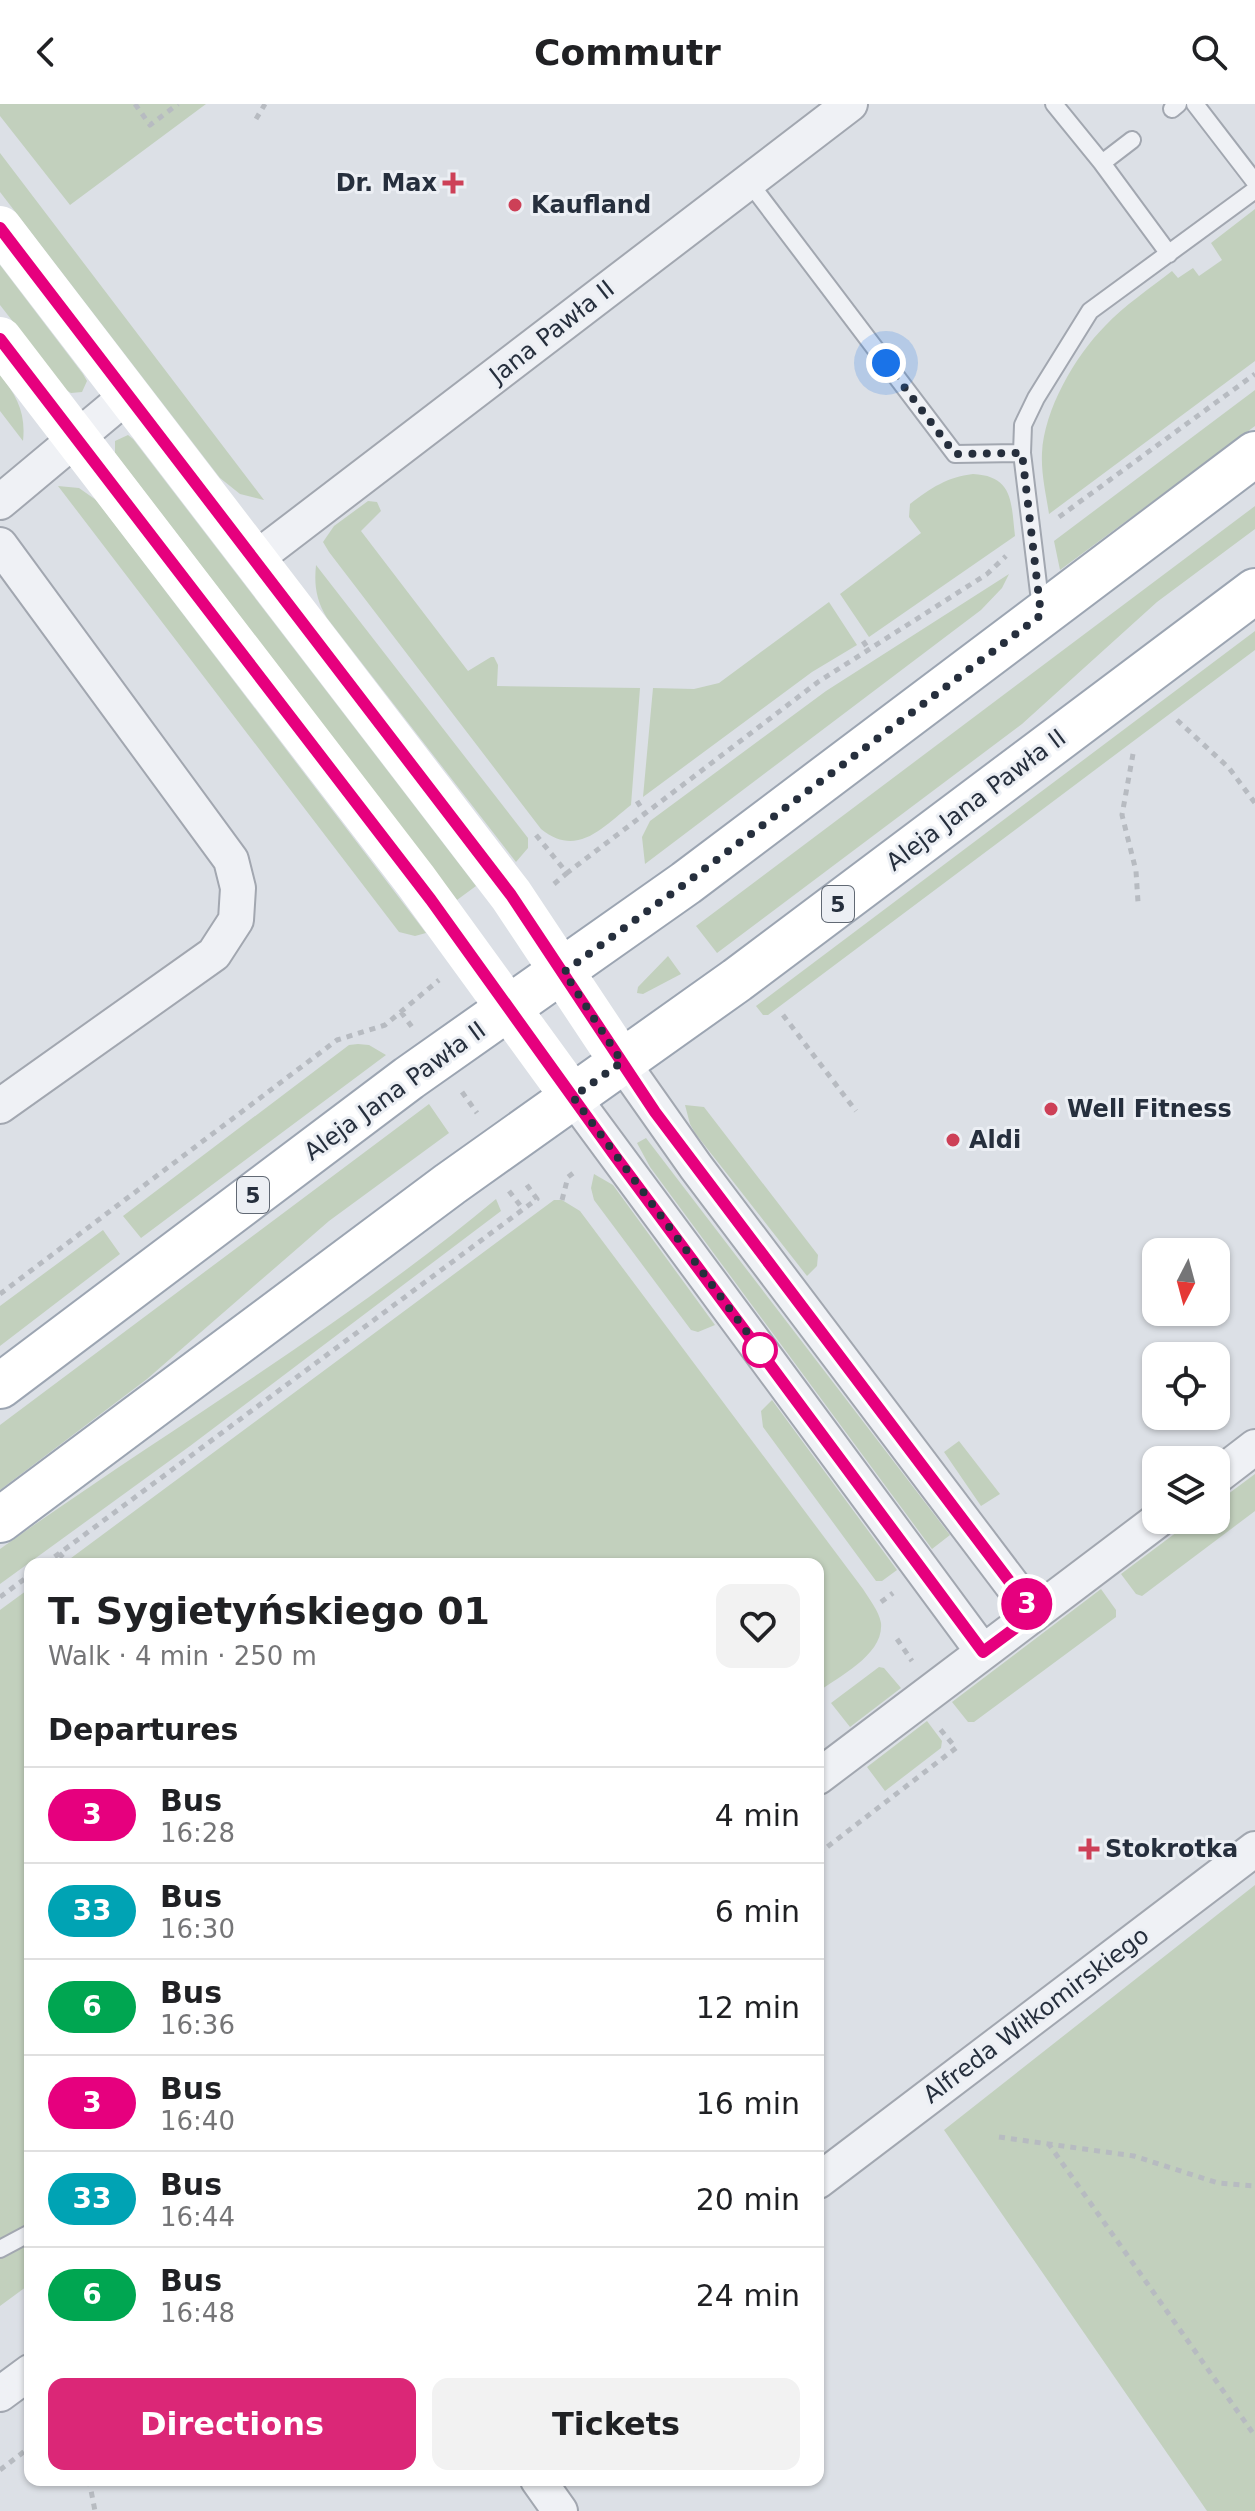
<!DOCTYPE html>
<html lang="en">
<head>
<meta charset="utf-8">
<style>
	:root { --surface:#fff; --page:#f2f2f2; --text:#202124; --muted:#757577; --line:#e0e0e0; --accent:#db2777 }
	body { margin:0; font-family:"DejaVu Sans",sans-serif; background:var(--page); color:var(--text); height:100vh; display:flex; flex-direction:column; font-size:30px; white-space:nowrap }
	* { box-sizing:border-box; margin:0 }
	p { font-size:26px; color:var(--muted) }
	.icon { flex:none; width:44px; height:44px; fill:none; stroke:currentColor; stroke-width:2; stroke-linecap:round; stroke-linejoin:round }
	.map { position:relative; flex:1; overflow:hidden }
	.drawer { position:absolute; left:24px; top:1454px; width:800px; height:928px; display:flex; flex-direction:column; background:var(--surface); border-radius:16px; box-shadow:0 2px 6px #0004 }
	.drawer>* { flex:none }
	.badge { padding:0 16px; border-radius:26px; font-size:28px; line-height:52px }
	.needle { width:52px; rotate:186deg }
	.fabs { position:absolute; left:1142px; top:1134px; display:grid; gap:16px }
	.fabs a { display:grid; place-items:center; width:88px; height:88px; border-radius:16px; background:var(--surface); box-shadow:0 2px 6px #0004; font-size:40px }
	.you { position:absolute; width:40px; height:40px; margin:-20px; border:6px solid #fff; border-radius:50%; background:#1a73e8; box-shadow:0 0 0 12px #1a73e833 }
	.map>.badge { position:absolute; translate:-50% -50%; box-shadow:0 0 0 4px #fff }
	h2 { padding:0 24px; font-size:30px; line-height:72px }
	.round { display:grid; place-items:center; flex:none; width:84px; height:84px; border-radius:16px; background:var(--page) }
	.headline { display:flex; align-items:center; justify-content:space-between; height:136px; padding:0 24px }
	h1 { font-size:38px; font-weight:700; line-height:60px }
	.primary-button { display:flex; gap:16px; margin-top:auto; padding:16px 24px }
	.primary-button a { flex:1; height:92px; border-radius:16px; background:var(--accent); color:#fff; font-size:32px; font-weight:700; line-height:92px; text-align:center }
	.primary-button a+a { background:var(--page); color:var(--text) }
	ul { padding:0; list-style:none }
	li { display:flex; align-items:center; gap:24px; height:96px; padding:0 24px; border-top:2px solid var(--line) }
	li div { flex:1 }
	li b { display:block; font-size:30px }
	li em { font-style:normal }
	li .badge { min-width:88px; font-weight:700; text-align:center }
	header { display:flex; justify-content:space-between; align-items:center; height:104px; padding:0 24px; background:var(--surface); font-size:36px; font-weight:700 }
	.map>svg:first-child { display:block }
	.green { fill:#c2d0bd }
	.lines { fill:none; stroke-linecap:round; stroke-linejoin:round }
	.lane-casing { stroke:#a2a7b0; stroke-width:20 }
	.street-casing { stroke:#a2a7b0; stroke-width:38 }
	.primary-casing { stroke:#9ca5b2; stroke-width:48 }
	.path { stroke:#b7bbc1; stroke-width:5; stroke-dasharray:6 6; stroke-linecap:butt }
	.lane { stroke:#eff1f5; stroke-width:16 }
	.street { stroke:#eff1f5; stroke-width:34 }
	.secondary { stroke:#fff; stroke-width:44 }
	.primary { stroke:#fff; stroke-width:44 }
	.line-casing { stroke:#fff; stroke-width:18 }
	.line { stroke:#e6007e; stroke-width:12 }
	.walk { stroke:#262f3d; stroke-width:8; stroke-dasharray:0 14.4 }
	.poi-dot { fill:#cd4057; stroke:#eceff4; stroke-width:3 }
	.stop-dot { fill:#fff; stroke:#e6007e; stroke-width:4 }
	.labels { text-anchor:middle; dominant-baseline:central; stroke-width:6; stroke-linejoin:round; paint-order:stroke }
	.shield { fill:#eceff4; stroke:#616974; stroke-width:2 }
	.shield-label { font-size:22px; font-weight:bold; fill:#262f3d }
	.poi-label { font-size:24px; font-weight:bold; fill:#262f3d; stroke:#eceff4; text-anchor:start }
	.street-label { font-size:24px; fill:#262f3d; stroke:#eceff4 }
</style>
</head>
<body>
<header><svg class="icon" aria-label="back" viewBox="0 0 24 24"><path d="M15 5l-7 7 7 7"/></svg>Commutr<svg class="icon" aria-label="search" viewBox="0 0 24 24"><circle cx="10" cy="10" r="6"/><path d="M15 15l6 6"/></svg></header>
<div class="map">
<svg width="1255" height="2407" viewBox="0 0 1255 2407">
	<rect width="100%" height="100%" fill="#dce0e6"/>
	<!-- green -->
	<path class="green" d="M0,0h206l-136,101 -70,-89z
		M0,49l264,347 -24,-6 -20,-16 -220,-286z
		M1255,105v152l-206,153c-3,-20 -8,-40 -7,-61 2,-43 33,-97 63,-127 20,-21 44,-37 67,-55l6,7 15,-10 6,8 23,-16 -11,-17z
		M0,161l83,109 4,7 -5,11 -11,1 -5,-3 -66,-85z
		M0,271c17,21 26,38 23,66l-23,-30z
		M1255,286v36l-195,144 -6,-29z
		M128,331l5,4 343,447 -19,14 -342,-447v-12z
		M973,370c41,2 38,29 42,62l-146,101 -29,-43 81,-61 -12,-16 1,-13c21,-16 37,-27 63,-30z
		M58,382l21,2 17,12 330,433 -11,3 -16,-4z
		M368,397l9,1 4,9 -20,20 107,140 23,-14h3l4,8 -1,21 143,2 -9,117c-29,23 -54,53 -90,24l-212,-277 -6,-10 11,-16z
		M1255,402v23l-98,73 -135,122 -305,229 -21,-27z
		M316,461l212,273v10l-12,14 -189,-244c-11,-18 -13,-33 -11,-53z
		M1009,470l-7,14 -21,22 -336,254 -3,-27 8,-16 176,-130z
		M829,498l28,43 -45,27 -169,125 10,-109 41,1 25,-6z
		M1255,527v19l-487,365h-5l-7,-9z
		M668,852l13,18 -38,20 -6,-1 1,-6z
		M358,940l11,1 17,10 -245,183 -18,-22 226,-171z
		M429,1000l20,29 -120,88 -182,158 -147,111v-65z
		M685,1001l19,2 114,148 -1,11 -10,10 -112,-143 -5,-9z
		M646,1034l304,397 -18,14 -282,-382 -13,-24z
		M594,1070l19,11 102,140 -17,7 -7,-2 -97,-130 -3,-12z
		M496,1095l5,12 -311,235 -190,138v-35c165,-118 340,-220 496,-350z
		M554,1096h8l18,11 283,378c6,10 16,22 18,34 3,32 -42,53 -63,69v-128h-755z
		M103,1126l17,24 -120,92v-40z
		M772,1296l125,170 -15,11h-6l-113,-154 -2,-16z
		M959,1337l41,53 -19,12 -37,-54z
		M1255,1370v37l-113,85 -6,-2 -15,-20 72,-54h23v-17z
		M30,1484v696l-30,22v-696z
		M1101,1485l15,21v7l-142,105h-6l-16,-20z
		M879,1563l5,1 17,20 -51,39 -19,-24z
		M927,1617l15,20 -1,7 -56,43 -18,-24z
		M1255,1781v626h-48l-263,-381z"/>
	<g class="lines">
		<!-- lane casing -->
		<g class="lane-casing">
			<path id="lane" d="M1054,0l48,59
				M1195,0l60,78
				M1172,5l6,-5
				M1132,36l-30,23 67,91
				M749,78l206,272 67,-1
				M1041,505l-19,-156 1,-28 13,-27 54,-87 165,-121
				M0,2145l30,-16"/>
		</g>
		<!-- street casing -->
		<g class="street-casing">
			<path id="street" d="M0,398l128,-107
				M0,441l231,315 7,28 -2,32 -22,34 -214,152
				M254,456l596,-456
				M622,958l74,105 338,447
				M573,993l410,555
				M1216,1373l39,-30
				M818,1673l340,-257
				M818,2077l437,-332
				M0,2290l30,-22
				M538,2376l22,31"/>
		</g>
		<!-- primary casing -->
		<g class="primary-casing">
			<path id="primary" d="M0,1282l409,-308 277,-195 569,-429
				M0,1416l450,-336 287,-204 518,-389"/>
		</g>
		<!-- path -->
		<path class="path" d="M135,0l15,21 28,-21
			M256,15l9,-15
			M1059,413l196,-143
			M863,537l6,9
			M1177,616l52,48 26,35
			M1133,650l-11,61 14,56 2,31
			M637,697l7,11
			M536,731l31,38 251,-191 169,-108 19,-18
			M554,780l13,-11
			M401,908l11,15
			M783,911l73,96
			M462,988l15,21
			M509,1087l14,18
			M562,1096l6,-23 9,-7
			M0,1190l337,-254 48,-15 54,-45
			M59,1449l9,11
			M45,1460l492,-365 -13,-18
			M0,1493l30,-22
			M881,1498l12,-9
			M897,1535l15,22
			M818,1750l138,-106 -16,-19
			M999,2033l135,19 84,27 37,3
			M1048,2039l207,293
			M0,2366l30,-23
			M89,2376l6,31"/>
		<!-- lane -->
		<use href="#lane" class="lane"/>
		<!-- street -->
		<use href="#street" class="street"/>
		<!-- secondary -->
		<path class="secondary" d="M0,124l511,667 111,167
			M0,235l416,542 157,216"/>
		<!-- primary -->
		<use href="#primary" class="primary"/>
	</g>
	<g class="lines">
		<!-- line casing -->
		<g class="line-casing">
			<path id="line" d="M0,124l511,667 144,217 379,502 -51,38 -368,-496 -184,-256 -431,-561"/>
		</g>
		<!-- line -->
		<use href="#line" class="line"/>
		<!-- walk -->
		<path class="walk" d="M760,1246l6,8 -193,-261 49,-35 -58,-90 122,-89 355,-268 -19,-162 -67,1 -69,-91"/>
	</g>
	<!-- markers -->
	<g class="poi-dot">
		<path d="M449 67h8v8h8v8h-8v8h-8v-8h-8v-8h8z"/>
		<circle cx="515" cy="101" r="8"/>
		<circle cx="1051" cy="1005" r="8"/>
		<circle cx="953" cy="1036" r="8"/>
		<path d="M1085 1733h8v8h8v8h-8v8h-8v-8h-8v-8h8z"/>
	</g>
	<circle class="stop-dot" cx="760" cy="1246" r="16"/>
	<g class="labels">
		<!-- shield labels -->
		<g class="shield">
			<rect x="822" y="782" width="32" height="36" rx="6"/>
			<rect x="237" y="1073" width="32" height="36" rx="6"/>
		</g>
		<g class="shield-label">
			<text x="838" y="800">5</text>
			<text x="253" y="1091">5</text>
		</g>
		<!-- poi labels -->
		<g class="poi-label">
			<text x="437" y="79" text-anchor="end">Dr. Max</text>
			<text x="531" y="101">Kaufland</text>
			<text x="1067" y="1005">Well Fitness</text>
			<text x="969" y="1036">Aldi</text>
			<text x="1105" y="1745">Stokrotka</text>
		</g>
		<!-- street labels -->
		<g class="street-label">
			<text transform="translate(552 228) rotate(-38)">Jana Pawła II</text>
			<text transform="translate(976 696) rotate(-37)">Aleja Jana Pawła II</text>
			<text transform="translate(395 987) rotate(-36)">Aleja Jana Pawła II</text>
			<text transform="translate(1036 1911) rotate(-37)">Alfreda Wiłkomirskiego</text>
		</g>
	</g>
</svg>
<div class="fabs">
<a><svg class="needle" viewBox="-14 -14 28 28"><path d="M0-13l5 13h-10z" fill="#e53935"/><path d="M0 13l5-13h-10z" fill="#757577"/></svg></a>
<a><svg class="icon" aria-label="locate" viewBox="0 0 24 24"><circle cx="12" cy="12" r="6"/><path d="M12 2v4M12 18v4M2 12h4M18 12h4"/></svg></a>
<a><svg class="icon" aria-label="layers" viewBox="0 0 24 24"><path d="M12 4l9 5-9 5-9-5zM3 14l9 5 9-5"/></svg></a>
</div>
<div class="you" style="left:886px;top:259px"></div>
<b class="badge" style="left:1027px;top:1500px;background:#e6007e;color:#fff">3</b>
<section class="drawer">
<div class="headline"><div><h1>T. Sygietyńskiego 01</h1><p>Walk · 4 min · 250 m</p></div><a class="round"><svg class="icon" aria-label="heart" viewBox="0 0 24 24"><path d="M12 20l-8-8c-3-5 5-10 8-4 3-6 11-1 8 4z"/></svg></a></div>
<h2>Departures</h2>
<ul>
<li><span class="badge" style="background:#e6007e;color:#fff">3</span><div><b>Bus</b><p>16:28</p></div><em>4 min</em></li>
<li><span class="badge" style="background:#00a3b4;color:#fff">33</span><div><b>Bus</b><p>16:30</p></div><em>6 min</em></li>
<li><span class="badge" style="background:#00a651;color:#fff">6</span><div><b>Bus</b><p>16:36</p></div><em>12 min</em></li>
<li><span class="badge" style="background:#e6007e;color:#fff">3</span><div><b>Bus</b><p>16:40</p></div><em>16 min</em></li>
<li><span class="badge" style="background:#00a3b4;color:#fff">33</span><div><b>Bus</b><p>16:44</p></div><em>20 min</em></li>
<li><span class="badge" style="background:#00a651;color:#fff">6</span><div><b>Bus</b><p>16:48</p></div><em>24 min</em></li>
</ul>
<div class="primary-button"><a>Directions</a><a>Tickets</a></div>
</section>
</div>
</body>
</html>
